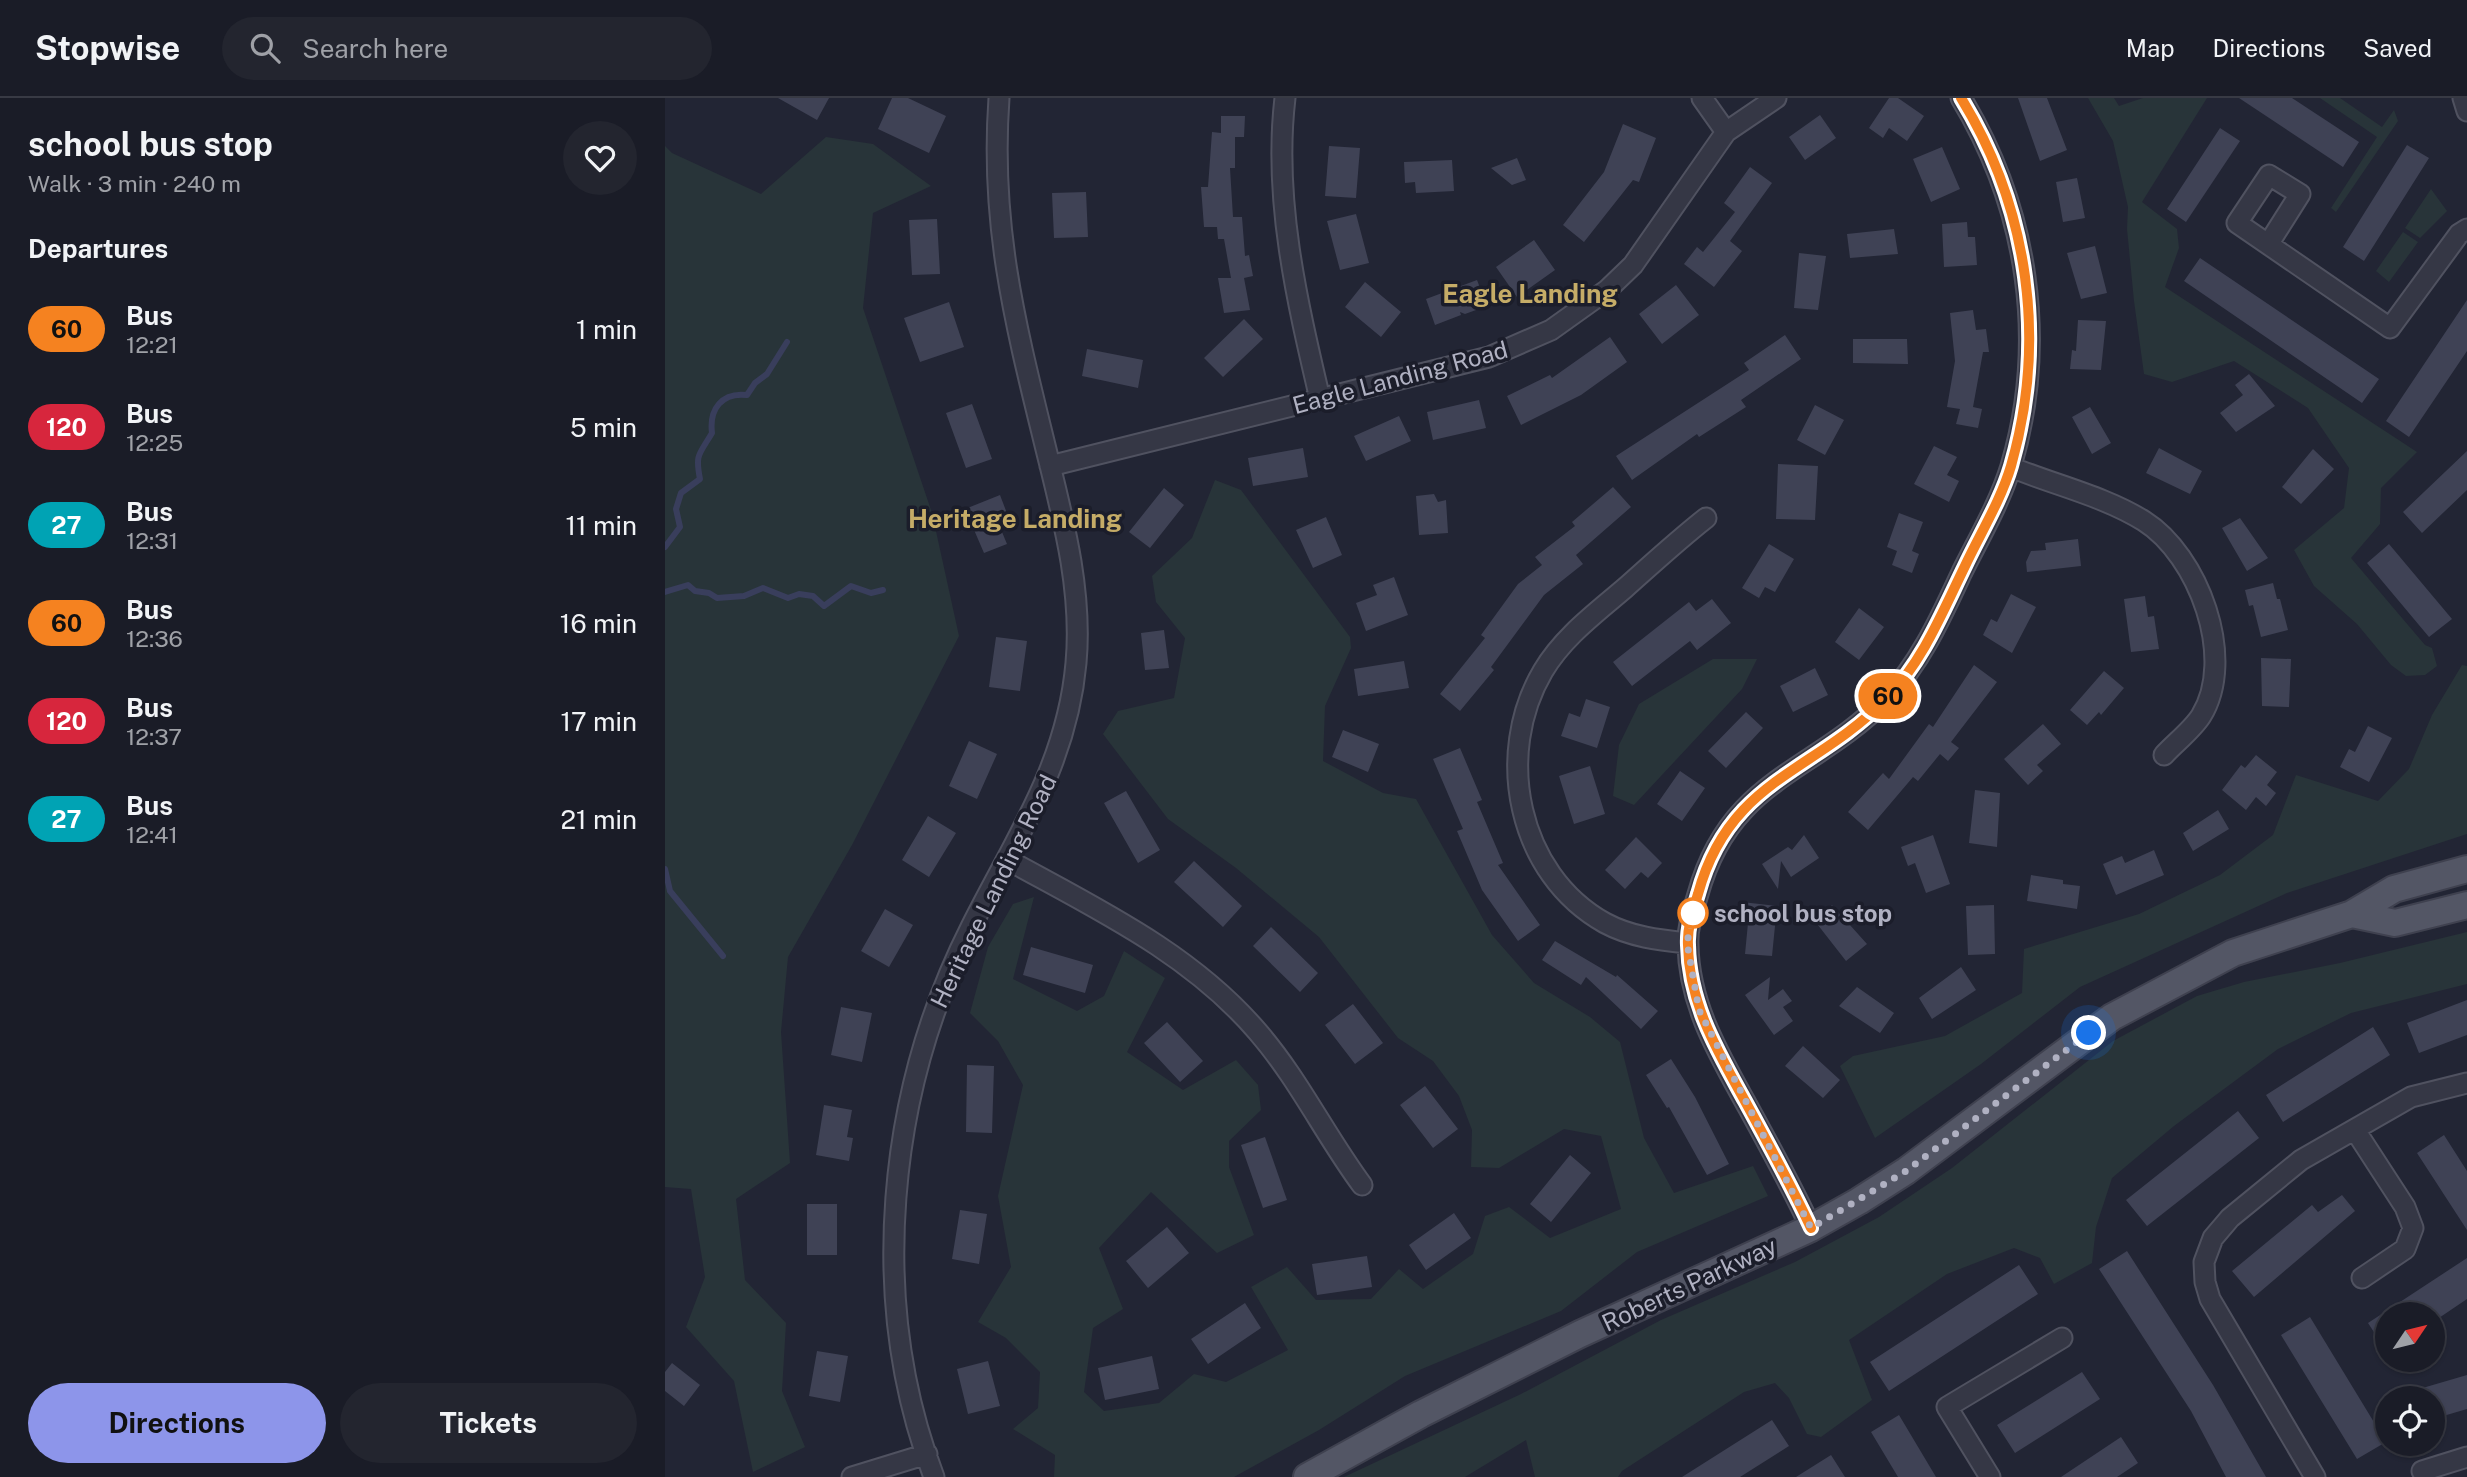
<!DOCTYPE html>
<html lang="en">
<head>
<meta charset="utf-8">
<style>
	:root { --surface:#1a1c27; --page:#23252f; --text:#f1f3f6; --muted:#9fa1a7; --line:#383a44; --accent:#8d95ea }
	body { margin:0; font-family:"Public Sans",sans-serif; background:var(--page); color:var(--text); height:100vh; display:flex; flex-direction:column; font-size:26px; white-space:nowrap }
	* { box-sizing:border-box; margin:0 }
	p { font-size:23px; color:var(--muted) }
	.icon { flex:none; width:38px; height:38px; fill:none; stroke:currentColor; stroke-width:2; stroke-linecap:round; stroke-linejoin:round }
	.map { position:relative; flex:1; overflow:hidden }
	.side { display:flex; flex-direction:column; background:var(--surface); width:665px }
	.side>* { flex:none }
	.badge { padding:0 14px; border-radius:23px; font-size:24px; line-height:46px }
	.needle { width:46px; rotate:55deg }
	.buttons { position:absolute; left:1710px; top:1204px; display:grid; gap:14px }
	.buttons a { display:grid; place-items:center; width:70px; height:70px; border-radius:50%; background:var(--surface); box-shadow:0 2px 5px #0004,0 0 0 2px var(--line); font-size:35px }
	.you { position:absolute; width:35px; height:35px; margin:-18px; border:5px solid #fff; border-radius:50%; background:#1a73e8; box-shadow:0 0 0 10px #1a73e833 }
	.map>.badge { position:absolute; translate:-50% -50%; box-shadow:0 0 0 4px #fff }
	h2 { padding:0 28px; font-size:26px; line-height:63px }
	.round { display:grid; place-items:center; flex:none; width:74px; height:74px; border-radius:37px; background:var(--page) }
	.head { display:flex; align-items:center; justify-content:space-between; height:119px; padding:0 28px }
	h1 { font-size:33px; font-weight:700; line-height:52px }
	.action { display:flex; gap:14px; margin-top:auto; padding:14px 28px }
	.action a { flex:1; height:80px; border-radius:42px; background:var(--accent); color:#111; font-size:28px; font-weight:700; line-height:80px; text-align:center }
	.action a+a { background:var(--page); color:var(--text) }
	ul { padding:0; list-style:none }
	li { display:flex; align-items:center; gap:21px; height:98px; padding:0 28px }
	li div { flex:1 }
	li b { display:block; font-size:26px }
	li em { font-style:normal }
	li .badge { min-width:77px; font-weight:700; text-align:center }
	header { display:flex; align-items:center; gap:42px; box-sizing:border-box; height:98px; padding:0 35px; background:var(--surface); border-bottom:2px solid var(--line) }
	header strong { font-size:33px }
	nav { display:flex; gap:38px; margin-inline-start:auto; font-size:24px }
	.search { width:490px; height:63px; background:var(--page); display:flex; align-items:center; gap:18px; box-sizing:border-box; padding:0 24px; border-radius:38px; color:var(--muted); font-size:26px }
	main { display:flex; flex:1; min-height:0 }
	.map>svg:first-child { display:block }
	.green { fill:#283439 }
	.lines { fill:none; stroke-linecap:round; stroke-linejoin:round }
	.stream { stroke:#393e5c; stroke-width:6 }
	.building { fill:#3f4255 }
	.minor-casing { stroke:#505260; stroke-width:23 }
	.major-casing { stroke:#3f414f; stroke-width:30 }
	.minor { stroke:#353745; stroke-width:19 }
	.major { stroke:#535665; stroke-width:26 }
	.line-casing { stroke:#fff; stroke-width:16 }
	.line { stroke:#f58220; stroke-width:10 }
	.walk { stroke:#b0b1c2; stroke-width:7; stroke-dasharray:0 12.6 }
	.stop-dot { fill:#fff; stroke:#f58220; stroke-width:3.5 }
	.labels { text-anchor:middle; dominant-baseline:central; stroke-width:7; stroke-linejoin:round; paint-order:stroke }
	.street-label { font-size:24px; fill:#b0b1c2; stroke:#1b1d2a }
	.stop-label { font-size:24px; font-weight:bold; fill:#b0b1c2; stroke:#1b1d2a; text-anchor:start }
	.neighbourhood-label { font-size:26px; font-weight:bold; fill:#c5ac67; stroke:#1b1d2a }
</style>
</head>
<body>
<header>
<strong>Stopwise</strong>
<div class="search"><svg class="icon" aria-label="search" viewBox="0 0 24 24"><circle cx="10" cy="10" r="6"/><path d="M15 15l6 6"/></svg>Search here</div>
<nav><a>Map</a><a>Directions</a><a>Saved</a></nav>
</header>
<main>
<section class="side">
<div class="head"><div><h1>school bus stop</h1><p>Walk · 3 min · 240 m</p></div><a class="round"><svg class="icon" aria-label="heart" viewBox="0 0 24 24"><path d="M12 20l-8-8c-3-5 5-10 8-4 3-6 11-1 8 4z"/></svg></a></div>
<h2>Departures</h2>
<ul>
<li><span class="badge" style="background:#f58220;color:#111">60</span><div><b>Bus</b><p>12:21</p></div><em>1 min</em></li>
<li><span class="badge" style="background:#d7263d;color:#fff">120</span><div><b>Bus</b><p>12:25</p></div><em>5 min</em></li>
<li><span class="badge" style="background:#00a3b4;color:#fff">27</span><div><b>Bus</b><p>12:31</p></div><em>11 min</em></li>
<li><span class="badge" style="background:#f58220;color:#111">60</span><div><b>Bus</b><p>12:36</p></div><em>16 min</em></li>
<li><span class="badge" style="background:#d7263d;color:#fff">120</span><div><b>Bus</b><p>12:37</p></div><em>17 min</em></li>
<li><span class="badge" style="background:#00a3b4;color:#fff">27</span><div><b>Bus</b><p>12:41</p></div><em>21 min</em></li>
</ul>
<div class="action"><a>Directions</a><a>Tickets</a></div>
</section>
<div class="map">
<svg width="1802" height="1379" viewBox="0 0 1802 1379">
	<rect width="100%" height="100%" fill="#222534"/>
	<!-- green -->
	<path class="green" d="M1423,0h26l5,8 24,-8h64l-65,104 35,27 2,19 -14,39 252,165 -36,36 -1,36 -29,34 74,87 7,3 5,18 -12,9 -19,1 -15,-11 -34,-41 -43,-38 -20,-36 50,-42 5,-40 -41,-60 -74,-47 -62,21 -28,-8 -10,-73 -7,-72 1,-22 -15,-66z
		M1655,0h20l42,29 12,-17 4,11 -62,91 -5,-4 46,-71z
		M161,39l47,7 58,42 -58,27 -10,95 69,205 27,123 -107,209 -64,112 -7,75 9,131 -54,36 9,81 41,43 -4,68 23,56 -52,25 -19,-91 -48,-54 19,-50 -14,-88 -26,-2v-1041l7,7 89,41z
		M1766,91l16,22 -27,27 -15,-10z
		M1738,134l15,10 -29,40 -13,-11z
		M550,382l26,10 109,147 1,11 -26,58 -2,55 60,32 33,6 76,136 42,48 56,34 30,25 24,96 30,55 79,-27 15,30 -131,56 -76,59 -156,65 -86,54 -85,47h-180l1,-22 -42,-26 25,-21 2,-36 -34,-34 -28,-16 33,-55 -13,-71 25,-111 -25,-44 -28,-28 18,-66 25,-43 21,-7 -21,82 64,32 27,-15 20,-45 41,27 -38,74 56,38 53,-30 22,25 3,25 -32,31v26l25,68 -37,18 -66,-61 -52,56 24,61 -30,19 -9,64 20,19 55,-8 35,-29 32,8 62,-32 -37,-63 36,-20 29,33 55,-1 28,-30 24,20 50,-35 12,-38 24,-9 41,31 71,-29 -20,-73 -37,-7 -65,39 -28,-1 1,-37 -13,-34 -26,-35 -35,-23 -79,-101 -83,-69 -68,-49 -65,-85 15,-23 56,-13 11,-60 -29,-36 -4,-26 40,-38z
		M1048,561h44l-15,30 -108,116 -21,-9 6,-51 20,-41z
		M1797,567l5,1v168l-180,59 -207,94 -99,77 -106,74 -35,-72 13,-10 92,-20 77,-43 2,-44 115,-35 81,-39 53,-40 23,-60 82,26 31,-32 23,-54z
		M1802,834v52l-116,29 -73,36 -104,77 -62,52 -16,49 -4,36 -38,21 -14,-26 -26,-10 -67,26 -98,66 23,60 -51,37 -14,-3 -18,-36 -14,-15 -31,9 -122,79 -4,6h-83l-9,-37 -61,37h-121l177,-83 140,-74 134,-58 84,-45 73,-49 161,-127 84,-45 47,-14 96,-19z"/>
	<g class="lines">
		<!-- stream -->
		<path class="stream" d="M0,449l15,-20 -4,-18 5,-16 19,-14c-5,-25 -1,-24 12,-46 -3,-24 10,-41 35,-38l8,-12 12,-9 20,-32
			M0,494l23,-7 7,6 14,2 8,5 27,-2 19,-8 25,10 11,-4 14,2 11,10 27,-20 20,7 12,-3
			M0,771l5,22 53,65"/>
	</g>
	<!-- building -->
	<path class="building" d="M113,0h51l-12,22z
		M227,0h16l38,18 -17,37 -51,-24z
		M1224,0h9l26,18 -17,25 -18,-13 -6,10 -14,-10z
		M1353,0h29l20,52 -27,11z
		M1574,0h53l67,44 -16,25z
		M1155,17l16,23 -31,22 -16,-23z
		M556,18h24l-1,21h-9v31h-5l3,49h9l3,39 4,-1 4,21 -9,2 6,32 -26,3 -6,-35h13l-7,-39h-6l-1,-12h-13l-3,-40h7l4,-55 9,1z
		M958,26l33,14 -17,44 -6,-2 -49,62 -21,-17 41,-53z
		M1555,30l20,13 -54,81 -19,-13z
		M1742,47l22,13 -65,103 -21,-14z
		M664,48l31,2 -4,50 -31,-2z
		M1277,49l18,42 -29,13 -18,-43z
		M852,60l9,22 -14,5 -21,-17z
		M787,62l2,31 -38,2 -1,-11 -10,1 -1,-21z
		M1085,69l22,16 -42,58 12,10 -28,36 -30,-23 13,-17 6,5 32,-40 -11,-9z
		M1412,80l8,40 -22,4 -7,-40z
		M421,94l2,45 -34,1 -2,-45z
		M691,116l13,49 -29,7 -13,-49z
		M272,121l3,55 -28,1 -3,-55z
		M1302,124l1,15h7l2,28 -33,2 -2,-43z
		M1229,131l4,25 -48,4 -3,-24z
		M869,142l21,30 -38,27 -21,-30z
		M1430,148l12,47 -26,6 -14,-46z
		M1134,155l27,3 -8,54 -24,-2z
		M1535,160l179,121 -17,24 -178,-122z
		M812,182l10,26 -22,8 -5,-2 1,3 -26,10 -9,-26z
		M700,184l36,30 -20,25 -36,-30z
		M1011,187l23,30 -37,29 -23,-30z
		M1802,202v51l-58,86 -23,-16z
		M284,204l15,45 -44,15 -16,-44z
		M1308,212l3,20 10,-1 3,23h-6l-10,55 9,2 -4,19 -22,-4 4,-15 -13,-2 8,-46 -5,-48z
		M579,221l19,20 -40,38 -19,-19z
		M1413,222l28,1 -5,49 -31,-1 2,-19 4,1z
		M1120,237l16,24 -60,41 5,7 -47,30 -2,-3 -65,46 -16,-24 133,-86 -5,-7z
		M945,239l17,25 -46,33 -60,30 -14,-29 43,-21 2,3z
		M1188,241h54l1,25 -55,-1z
		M422,251l56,11 -5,28 -56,-12z
		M1584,276l26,32 -39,26 -16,-19 23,-18 -8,-10z
		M814,302l7,28 -53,12 -6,-28z
		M307,306l20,55 -26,9 -20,-55z
		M1150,307l29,15 -19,35 -28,-15z
		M1425,309l21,36 -19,11 -20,-37z
		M734,318l12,25 -45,20 -12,-25z
		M1269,348l23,11 -10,18 12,6 -10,21 -35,-18z
		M638,350l5,29 -55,9 -5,-28z
		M1494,350l43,23 -12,23 -44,-21z
		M1648,351l21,20 -33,35 -19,-17z
		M1802,353v39l-45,43 -19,-21z
		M1113,366l40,2 -3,54 -39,-1z
		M948,389l18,20 -55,48 7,9 -39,31 -53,72 3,3 -34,41 -20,-17 45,-56 -4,-3 37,-51 24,-19 -7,-8 40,-31 -3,-4z
		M499,390l20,17 -34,43 -21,-16z
		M769,396l4,8 8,-2 2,33 -29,2 -3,-39z
		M335,397l8,21 -11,4 10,24 -23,9 -19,-44z
		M1234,415l24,9 -11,29 7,3 -7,19 -20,-8 5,-14 -10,-4z
		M661,419l16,38 -29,13 -17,-38z
		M1575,420l28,40 -21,13 -25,-43z
		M1413,441l3,27 -54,6 -1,-10 5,-11 15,-1 -1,-7z
		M1104,446l25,15 -19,33 -10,-5 -6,11 -17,-10z
		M1724,446l63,75 -23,18 -62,-74z
		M729,479l14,38 -42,16 -10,-28 21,-8 -4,-10z
		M1608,485l4,16h3l8,31 -27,7 -8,-32 -4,1 -4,-16z
		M1346,496l25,13 -24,46 -29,-18 8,-16 6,3z
		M1480,498l3,21 6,-1 5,33 -28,3 -7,-53z
		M1047,501l19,24 -34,27 -7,-9 -58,45 -19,-24 76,-60 7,9z
		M1194,510l25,19 -25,33 -24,-18z
		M499,532l5,38 -24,2 -4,-37z
		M331,539l31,4 -7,50 -31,-4z
		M1596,560l30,1 -2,48 -27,-1z
		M739,563l5,27 -51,8 -4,-27z
		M1309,567l23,17 -46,60 8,6 -11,13 -8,-7 -22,27 -5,-4 -45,53 -20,-18 35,-39 6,6 40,-55 4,3z
		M1150,570l13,27 -35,17 -13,-26z
		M1439,573l20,17 -23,27 -2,-3 -12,13 -17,-15z
		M921,601l24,8 -13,41 -36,-12 8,-23 11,4z
		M1081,614l17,16 -37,40 -18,-17z
		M1378,626l18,20 -24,21 6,6 -15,14 -24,-26z
		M1703,628l24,12 -23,44 -29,-15 9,-18 6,3z
		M678,632l36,14 -11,28 -36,-15z
		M304,643l28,13 -20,45 -28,-13z
		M795,650l22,52 -5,2 26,61 -5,2 42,60 -22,16 -36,-51 -25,-59 6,-2 -30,-70z
		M1591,657l21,17 -10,13 9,8 -10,13 -10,-9 -10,13 -24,-20 19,-25 4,3z
		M925,668l15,48 -31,10 -15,-48z
		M1015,673l25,17 -23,33 -25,-17z
		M1310,692l25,3 -3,54 -28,-4z
		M461,693l34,59 -22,13 -34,-60z
		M1553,712l11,19 -36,22 -10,-18z
		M263,718l28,17 -27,44 -27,-17z
		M1139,737l15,23 -28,19 -10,-16 -3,28 -16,-25 26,-17 4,3z
		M1268,737l17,49 -24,9 -11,-30 -7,3 -7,-19z
		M971,739l26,26 -14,15 -7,-6 -16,17 -20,-19z
		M1489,752l10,25 -48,20 -13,-31 19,-8 3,7z
		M529,763l48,45 -19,21 -49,-45z
		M1366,777l32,5v4l17,2 -3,23 -50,-8z
		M1077,804l35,4 -5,50 -27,-2 3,-31 -8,-1z
		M1167,807l35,39 -21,17 -32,-41z
		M1329,807l1,49 -27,1 -2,-49z
		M220,811l28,16 -24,42 -28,-16z
		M606,829l47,46 -18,19 -47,-46z
		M890,843l61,36 1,-2 41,36 -17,18 -55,-52 -5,8 -39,-25z
		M366,849l62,18 -8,28 -62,-18z
		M1296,869l15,23 -44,29 -13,-21z
		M1105,879l-2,23 15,-11 9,12 -9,6 10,14 -19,14 -29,-40z
		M1192,889l37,26 -14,20 -41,-27z
		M1802,902v35l-48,18 -12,-30z
		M688,906l30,39 -28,21 -30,-39z
		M176,909l31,6 -10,49 -31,-7z
		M502,924l36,39 -23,21 -36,-39z
		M1708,929l17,28 -107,67 -17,-27z
		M1138,948l37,34 -17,18 -38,-32z
		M1006,961l24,38 34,67 -22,11 -38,-68 -2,1 -21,-33z
		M302,967l27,1 -2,67 -26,-1z
		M760,988l33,43 -25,19 -33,-43z
		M159,1007l28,5 -5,27 6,1 -4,23 -33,-6z
		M1573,1013l21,27 -112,88 -21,-26z
		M1779,1037l23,36v59l-50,-77z
		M600,1039l22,63 -24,8 -22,-63z
		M905,1057l21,18 -40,49 -21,-18z
		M1677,1097l13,16 -101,86 -22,-26 80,-66 6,7z
		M142,1106h30v51h-30z
		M295,1112l27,4 -8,50 -27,-5z
		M789,1115l17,25 -45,32 -17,-25z
		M502,1129l22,26 -41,35 -22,-27z
		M1462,1153l86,134 53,92h-40l-35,-66 -92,-142z
		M702,1158l5,31 -55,8 -5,-31z
		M1802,1160v41l-34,23v-8h-46v38l-19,-29z
		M1354,1167l19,29 -149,97 -19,-29z
		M580,1205l16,25 -53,36 -17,-25z
		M1645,1219l76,125 -29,17 -76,-124z
		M152,1253l31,5 -8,46 -31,-6z
		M487,1258l7,33 -54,11 -7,-32z
		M323,1263l12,45 -32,8 -11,-45z
		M7,1265l28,22 -16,21 -19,-15v-19z
		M1417,1274l18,27 -85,54 -18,-28z
		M1802,1277v34l-34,10v-21h-31v-4z
		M1234,1317l37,62h-38l-27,-45z
		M1107,1322l17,26 -49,31h-58z
		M1456,1339l17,26 -21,14h-56z
		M1166,1357l14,22h-49z"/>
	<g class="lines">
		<!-- minor casing -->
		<g class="minor-casing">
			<path id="minor" d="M620,0c-12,101 12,203 35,301
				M1037,0l24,34
				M1798,0l4,13
				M1604,145l31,-49 -31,-19 -32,48 153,105 69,-94 8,-5
				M385,368l439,-109 62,-27 56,-40 26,-25 93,-133 50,-34
				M1346,369c43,18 93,29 133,54 54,34 93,137 57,195 -9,14 -26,27 -37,39
				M343,762c89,49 182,93 249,171 41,47 68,104 105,154
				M1022,845c-28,-3 -56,-6 -82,-20 -88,-49 -111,-169 -62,-252 20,-34 53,-58 82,-83 27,-24 53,-48 81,-70
				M1690,1032l50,77 8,21 -8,21 -43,29
				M1146,1130c-19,-41 -41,-81 -63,-121 -28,-51 -59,-101 -60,-162 -1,-17 5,-34 10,-51 32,-116 116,-121 188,-195 35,-37 55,-82 76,-127 17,-34 38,-70 49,-106 37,-125 17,-257 -50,-368
				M1757,1373l45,-14
				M187,1379l75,-23
				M269,1379c-67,-176 -47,-384 37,-550 44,-88 96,-162 105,-264 7,-76 -15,-152 -33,-226 -29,-118 -53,-215 -44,-339
				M1325,1379l-43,-70 115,-69
				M1650,1379l-105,-178 -5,-17 -1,-20 9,-24 17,-20 71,-58 110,-63 56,-14"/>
		</g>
		<!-- major casing -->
		<g class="major-casing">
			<path id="major" d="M1687,816l43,9 72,-18
				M642,1379l114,-63 159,-80 231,-106 48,-27 47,-30 206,-154 121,-64 119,-39 42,-25 73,-20"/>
		</g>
		<!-- minor -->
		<use href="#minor" class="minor"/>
		<!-- major -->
		<use href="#major" class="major"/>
	</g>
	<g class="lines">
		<!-- line casing -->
		<g class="line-casing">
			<path id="line" d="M1146,1130c-20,-43 -43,-85 -66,-127 -27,-49 -56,-97 -57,-156 -1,-17 5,-35 10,-51 31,-115 116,-121 188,-195 37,-38 56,-86 79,-133 15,-32 36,-66 46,-100 36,-125 18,-257 -50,-368"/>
		</g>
		<!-- line -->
		<use href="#line" class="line"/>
		<!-- walk -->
		<path class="walk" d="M1028,815l-6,30 12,67 112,218 95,-57 183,-138"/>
	</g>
	<!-- markers -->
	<circle class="stop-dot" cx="1028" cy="815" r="14"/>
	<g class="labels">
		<!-- street labels -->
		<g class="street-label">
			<text transform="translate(735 279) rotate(-15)">Eagle Landing Road</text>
			<text transform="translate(328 793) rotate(-64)">Heritage Landing Road</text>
			<text transform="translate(1024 1186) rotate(-25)">Roberts Parkway</text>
		</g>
		<!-- stop labels -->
		<g class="stop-label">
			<text x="1049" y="815">school bus stop</text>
		</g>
		<!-- neighbourhood labels -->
		<g class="neighbourhood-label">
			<text x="865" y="195">Eagle Landing</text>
			<text x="350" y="420">Heritage Landing</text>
		</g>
	</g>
</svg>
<div class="buttons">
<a><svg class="needle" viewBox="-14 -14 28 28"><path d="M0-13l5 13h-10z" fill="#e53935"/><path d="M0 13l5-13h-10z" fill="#9fa1a7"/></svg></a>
<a><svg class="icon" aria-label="locate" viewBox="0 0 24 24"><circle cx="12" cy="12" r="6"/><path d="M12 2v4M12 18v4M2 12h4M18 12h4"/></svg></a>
</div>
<div class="you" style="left:1424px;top:935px"></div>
<b class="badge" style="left:1223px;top:598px;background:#f58220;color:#111">60</b>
</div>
</main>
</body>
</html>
